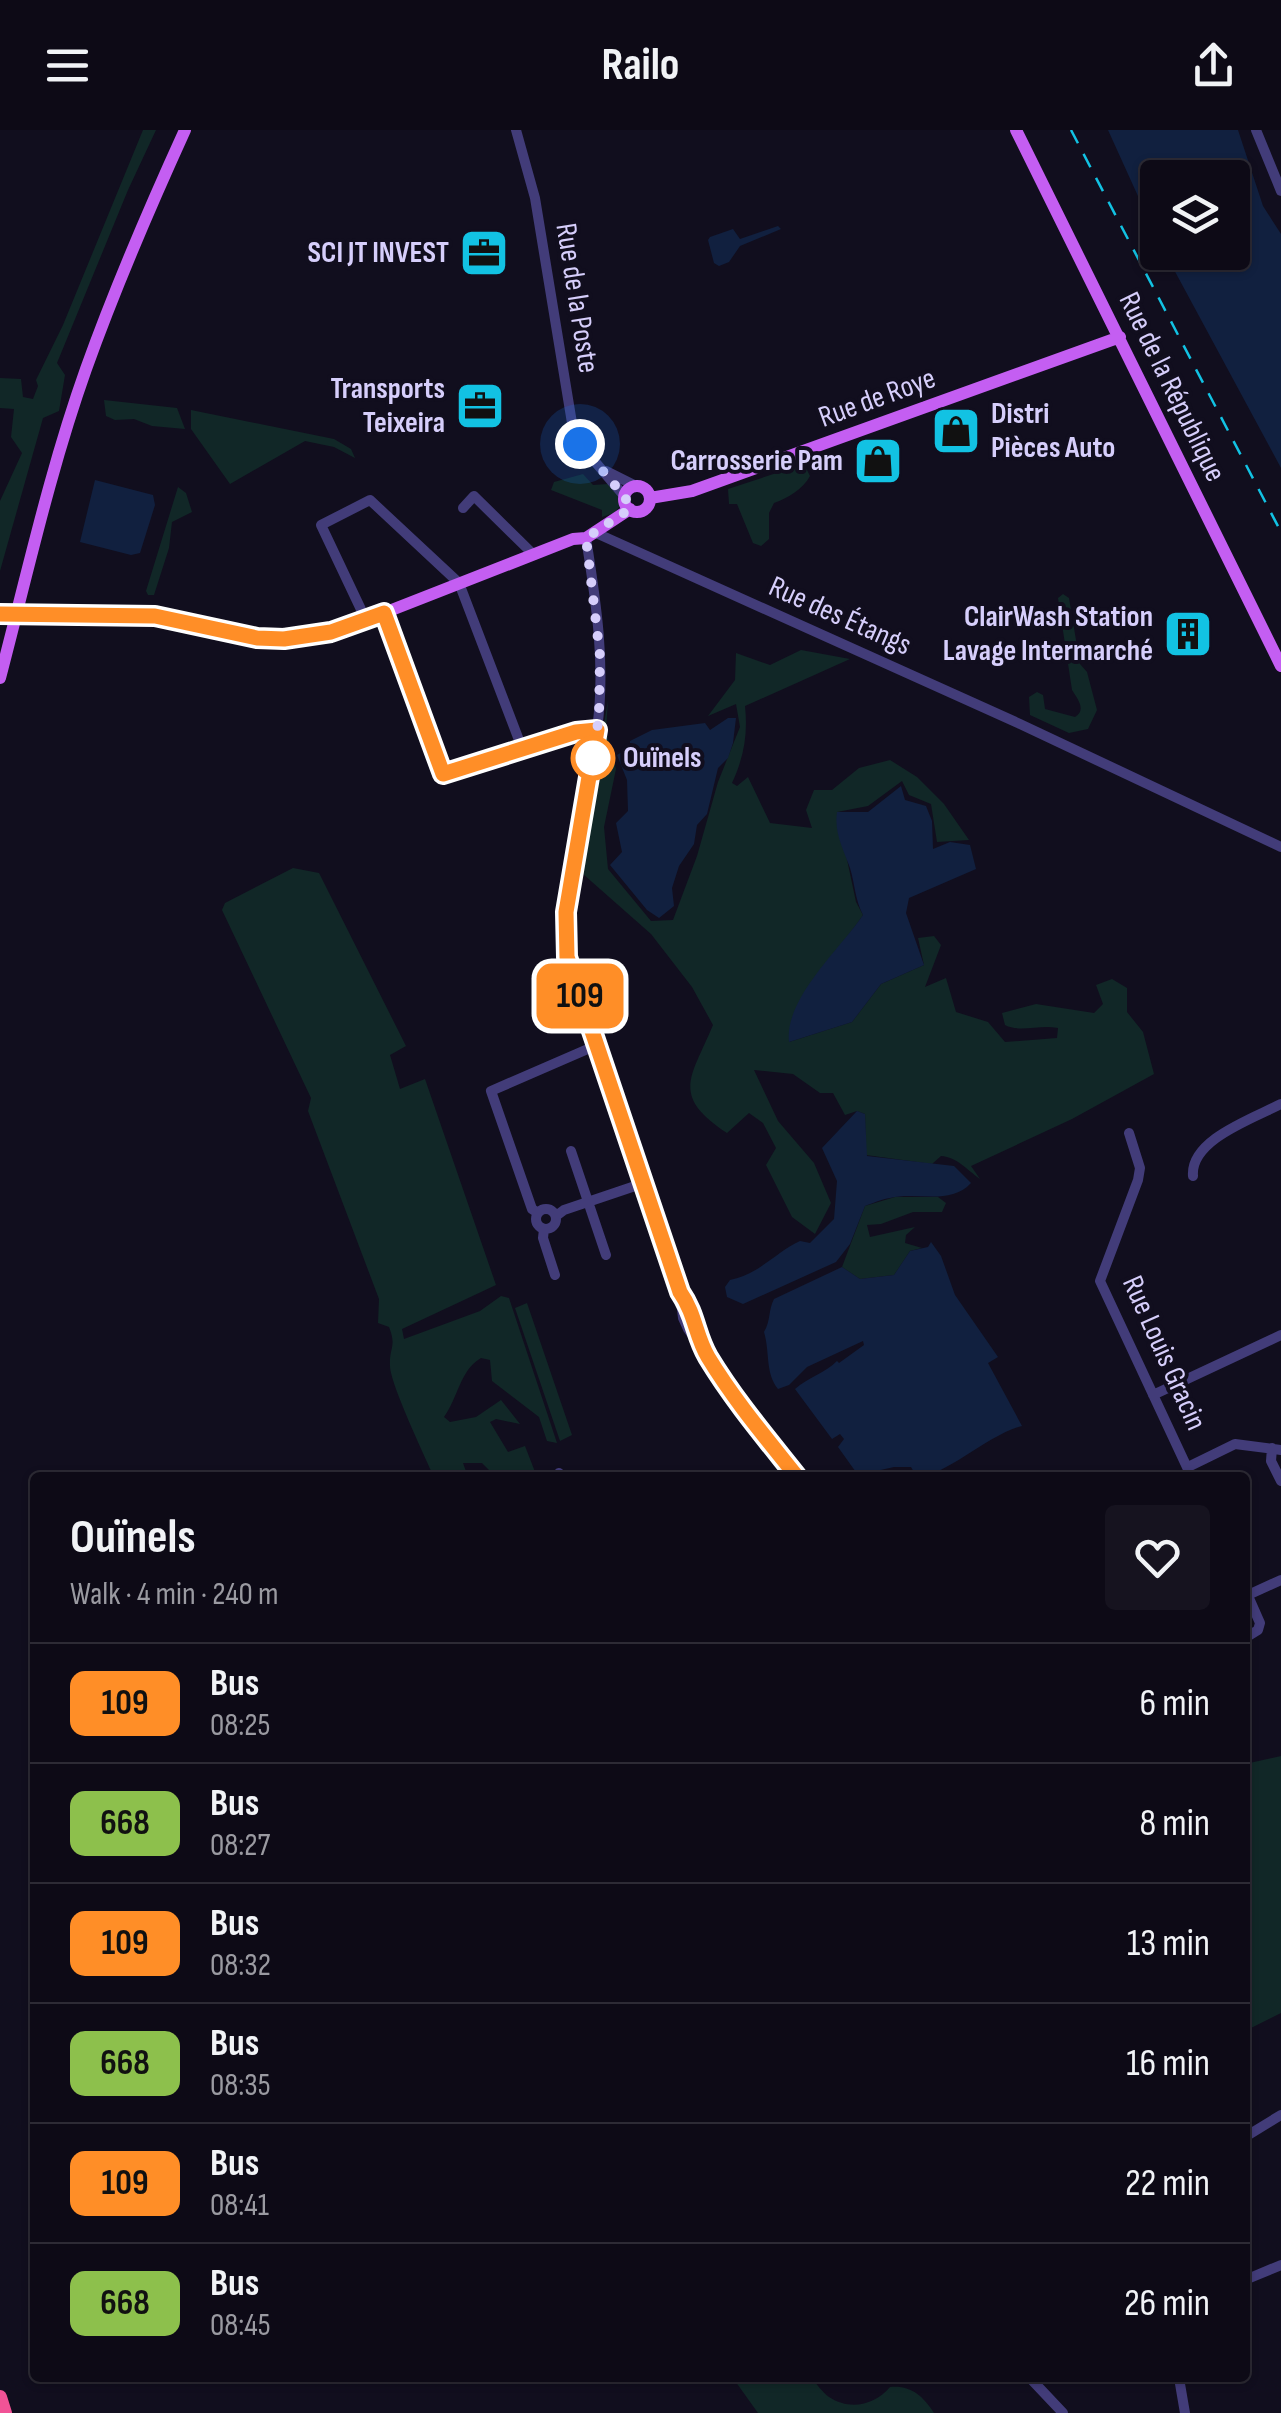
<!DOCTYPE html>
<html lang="en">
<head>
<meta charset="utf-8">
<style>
	:root { --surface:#0d0a16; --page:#16131f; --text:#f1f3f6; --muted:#9a9aa1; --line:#2d2b35 }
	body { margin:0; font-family:"Sofia Sans Condensed",sans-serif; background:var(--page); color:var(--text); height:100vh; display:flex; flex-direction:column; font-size:38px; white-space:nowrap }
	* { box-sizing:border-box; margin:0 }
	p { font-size:32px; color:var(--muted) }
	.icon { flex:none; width:55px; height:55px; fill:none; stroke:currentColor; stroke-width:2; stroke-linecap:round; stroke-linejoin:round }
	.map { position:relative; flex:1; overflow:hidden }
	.side { position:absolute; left:30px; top:1342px; width:1220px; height:910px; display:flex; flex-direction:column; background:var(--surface); border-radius:10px; box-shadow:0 2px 8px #0004,0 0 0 2px var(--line) }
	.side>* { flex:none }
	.badge { padding:0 20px; border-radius:15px; font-size:35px; line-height:65px }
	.tools { position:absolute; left:1140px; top:30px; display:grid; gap:20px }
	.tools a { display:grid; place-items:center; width:110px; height:110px; border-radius:10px; background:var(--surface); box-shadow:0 2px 8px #0004,0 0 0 2px var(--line); font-size:50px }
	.you { position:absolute; width:50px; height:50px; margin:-25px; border:8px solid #fff; border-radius:50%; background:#1a73e8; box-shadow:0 0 0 15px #1a73e833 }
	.map>.badge { position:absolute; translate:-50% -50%; box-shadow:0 0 0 5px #fff }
	.round { display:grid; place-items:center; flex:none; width:105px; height:105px; border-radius:10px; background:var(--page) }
	.head { display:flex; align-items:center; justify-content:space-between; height:170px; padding:0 40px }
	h1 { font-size:48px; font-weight:700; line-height:75px }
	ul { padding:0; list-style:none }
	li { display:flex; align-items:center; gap:30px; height:120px; padding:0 40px; border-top:2px solid var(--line) }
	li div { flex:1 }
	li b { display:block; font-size:38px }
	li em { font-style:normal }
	li .badge { min-width:110px; font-weight:700; text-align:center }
	header { display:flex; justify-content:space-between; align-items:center; height:130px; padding:0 40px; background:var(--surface); font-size:45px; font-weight:700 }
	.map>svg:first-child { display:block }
	.green { fill:#112727 }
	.water { fill:#11203f }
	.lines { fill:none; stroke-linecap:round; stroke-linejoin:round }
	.minor { stroke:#423c79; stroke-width:10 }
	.major { stroke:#c45ef2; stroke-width:12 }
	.highway { stroke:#f15396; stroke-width:14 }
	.rail { stroke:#12c2e3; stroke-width:2.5; stroke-dasharray:15 12; stroke-linecap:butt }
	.line-casing { stroke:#fff; stroke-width:22 }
	.line { stroke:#ff8e27; stroke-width:15 }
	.walk { stroke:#d6cefb; stroke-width:10; stroke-dasharray:0 18 }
	.stop-dot { fill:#fff; stroke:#ff8e27; stroke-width:5 }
	.labels { text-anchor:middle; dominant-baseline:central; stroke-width:8; stroke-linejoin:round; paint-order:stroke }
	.poi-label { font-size:30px; font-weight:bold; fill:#d6cefb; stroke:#110e1e; text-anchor:end }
	.street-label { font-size:30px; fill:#d6cefb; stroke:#110e1e }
	.stop-label { font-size:30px; font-weight:bold; fill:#d6cefb; stroke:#110e1e; text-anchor:start }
</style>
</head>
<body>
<header><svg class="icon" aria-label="menu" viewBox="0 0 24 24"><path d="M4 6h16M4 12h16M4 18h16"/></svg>Railo<svg class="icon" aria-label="share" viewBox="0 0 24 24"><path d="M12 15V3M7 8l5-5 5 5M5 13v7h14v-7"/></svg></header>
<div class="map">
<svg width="1281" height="2283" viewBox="0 0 1281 2283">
	<rect width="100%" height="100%" fill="#110e1e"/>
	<!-- green -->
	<path class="green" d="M143,0h13l-28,60 -71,173 8,12 -6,36 -16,7 -43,153v-70l22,-48 -11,-16 3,-28 -14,-1v-30l21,1 2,18 10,2 5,-13 -2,-6 27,-55z
		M104,270l73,8 8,21 -33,-3 -18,-7 -19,1 -9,-4z
		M191,280l143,29 17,10 4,9 -21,-11 -29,-6 -75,43 -39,-55z
		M804,334l6,12c-7,13 -22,22 -36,27l-5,10v26l-8,7 -8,-3 -16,-39h-8l-1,-15z
		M583,344l10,11 15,-1 12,12v10l-6,7 -12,4v-7l-51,-20 3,-8z
		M178,357l8,6 6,19 -20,10 -3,26 -15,47h-6l-2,-4z
		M1063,464l6,4 11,66 7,8 10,38 -9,19 -19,4 -39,-18 -1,-18 8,-5 6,3 2,14 30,8c12,-7 2,-19 -3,-27l-14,-92z
		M801,520l49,9 -105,47c3,28 -1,51 -13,77l5,3 11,-9 22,46 42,5 -6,-18 8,-20h18l27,-22 31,-8 27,17 27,27 25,36 -32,2 -6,-38 -22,-9 -7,-14 -34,25 -31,6 19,90 7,13c-29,43 -68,73 -74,127l63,-20 29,-38 43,-19 -6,-27 16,-2 7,9 -16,42 21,-9 10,34 32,10 17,20 52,-4 1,-10c-18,-4 -38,5 -53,-3l-3,-12 34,-9 58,9 9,-9 -7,-19 16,-6 15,9v24l16,20 11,42 -82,45 -101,47 9,13c-13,-9 -23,-22 -39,-23l-9,8 -66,-9 -1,-41 -8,-3 -12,4 -12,-22h-13l-27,-19 -39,-4 24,51 36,42 17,40 -16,31 -23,-17 -26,-52 10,-17 -13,-25 -14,-10 -22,20c-57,-38 -36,-55 -14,-108l-21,-38 -41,-53 -68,-60 -6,30 -3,-1 34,-203 -2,30 10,39 -12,58 4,42 43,52 22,-1 24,-64 21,-74 22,-55 -4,-23 -28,12 27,-36 1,-27 34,12z
		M293,738l26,5 87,173 -16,9 10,34 25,-10 71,206 -94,44 2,10 76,-28 21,-15 8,2 48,145 -10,-2 -8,-24 -47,-36 -2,-21 -9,-2c-21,12 -23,40 -37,59l6,5 26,-5 25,-17 19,24 -24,-5 -6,3 18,30 17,-6 12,31h-41l-14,-14h-19l5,14h-34c-9,-20 -44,-94 -44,-111 -1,-19 7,-19 -1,-39l-11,-4 1,-24 -71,-188 3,-13 -89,-188 3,-7z
		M895,1067h43l8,6 -4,9h-29l-32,12 -14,1 3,12 45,-10 -9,8 -1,8 17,5 -12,3 -16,24 -34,4 -18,-12 23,-61z
		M527,1173l45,132 -12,6 -45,-133z
		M1281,1626v257l-36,18v-267z
		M733,2248h78c6,6 11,14 18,19 21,14 46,8 61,-10 21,-2 33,9 44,26h-176z"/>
	<!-- water -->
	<path class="water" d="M1108,0h130l25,76 18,28v234l-116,-215 67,-1v-74h-74l-1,60z
		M778,96l3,3 -41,17 -11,16 -10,4 -5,-3 -6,-23 2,-3 23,-8 7,10z
		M95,350l58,15 2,10 -15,48 -9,2 -51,-13z
		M728,588h8l-3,25 -5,15 -10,10 -11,46 -10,11 -3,19 -15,22 -7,22 2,18 -15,12 -12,-8 -37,-45 12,-13 -6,-29 12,-12 -1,-31 -10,-25 13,-8v-6l22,-11 53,-7 5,7z
		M901,656l4,14 21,6 6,15 1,28 17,-7 20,3 6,24 -67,29 -3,15 18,52 -43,19 -29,38 -63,20c-5,-43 51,-93 74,-127 -8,-15 -8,-31 -13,-47 -7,-20 -16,-35 -13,-56h31z
		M857,981l8,3 2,42 87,10 17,17c-21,23 -55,8 -81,15 -8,1 -17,5 -25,8l-15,38 -14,18 -93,42 -16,-7 -2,-10 5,-7c28,-5 46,-28 70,-39l10,2 24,-24 3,-38 -15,-33z
		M931,1112l10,14 14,39 43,62 -10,6 34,63c-33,8 -79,52 -105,51l-6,-10h-17l-36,8 -20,-28 6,-8 -4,-5 -8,5 -37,-50c14,-12 30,-16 42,-28l2,2 25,-18 -1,-4 -56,26 -18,18 -11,4c-13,-16 -8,-37 -14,-57 7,-12 4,-21 10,-33l68,-32 18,12 34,-4 16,-24 18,-4z"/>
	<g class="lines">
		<!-- minor -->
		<path class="minor" d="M516,0l19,68 38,231 7,15 45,53
			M1256,0l25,61
			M606,341l30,15
			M463,378l11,-12 60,59
			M596,403l424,191 261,123
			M586,408c10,63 20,128 11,191 -9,67 -40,163 -30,228l113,335 3,26 5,11 54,79 56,70
			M384,483l59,161 133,-42 21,-2
			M366,490l-45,-95 49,-25 89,83 63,165
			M1129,1003l11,35 -2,12 -38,101 92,197
			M571,1021l35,104
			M1193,1046c-3,-36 59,-57 88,-72
			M536 1089a10 10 0 1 1 20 0a10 10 0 1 1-20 0Z
			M538,1083l-6,-4 -41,-118 106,-46
			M556,1086l8,-6 80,-27
			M544,1099l-1,9 12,37
			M681,1163l15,25 4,23
			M1153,1265l128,-60
			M1272,1318l-1,13 10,20
			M1188,1337l47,-23 46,6
			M559,1343l6,5
			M1245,1459l15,34 -2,7 -13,8
			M1248,1465l33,-15
			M1245,2007l36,-22
			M1245,2150l36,-15
			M1030,2248l33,35
			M1179,2248l6,35"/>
		<!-- major -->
		<path class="major" d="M1016,0l265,536
			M624 369a13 13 0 1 1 26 0a13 13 0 1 1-26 0Z
			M650,368l42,-7 428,-154
			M0,484l140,1 32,3 85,20 51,-2 58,-16 207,-81 13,-1 44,-29
			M0,548c27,-103 50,-208 86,-309 29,-81 63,-160 99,-239"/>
		<!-- highway -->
		<path class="highway" d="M0,2267l5,16"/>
		<!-- rail -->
		<path class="rail" d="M1071,0l210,402"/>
	</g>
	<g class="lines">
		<!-- line casing -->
		<g class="line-casing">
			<path id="line" d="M0,484l155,2 102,22 27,1 47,-7 53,-19 59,161 133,-42 21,-2 -31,182 1,45 113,335c16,23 15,43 28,65 26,43 59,82 90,121"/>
		</g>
		<!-- line -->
		<use href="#line" class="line"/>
		<!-- walk -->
		<path class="walk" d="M580,314l45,53 5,12 -44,29 14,118 -1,60 -6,42"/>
	</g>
	<!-- icons -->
	<defs>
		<g id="office-square" transform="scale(2.5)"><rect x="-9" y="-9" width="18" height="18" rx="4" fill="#12c2e3" stroke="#110e1e"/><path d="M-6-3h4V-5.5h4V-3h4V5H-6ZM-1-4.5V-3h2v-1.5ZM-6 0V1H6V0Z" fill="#111"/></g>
		<g id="shop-square" transform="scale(2.5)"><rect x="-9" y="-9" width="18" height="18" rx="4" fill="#12c2e3" stroke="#110e1e"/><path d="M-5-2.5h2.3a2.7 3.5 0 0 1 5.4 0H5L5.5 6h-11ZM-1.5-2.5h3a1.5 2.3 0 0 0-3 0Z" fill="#111"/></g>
		<g id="building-square" transform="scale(2.5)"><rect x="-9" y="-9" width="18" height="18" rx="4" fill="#12c2e3" stroke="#110e1e"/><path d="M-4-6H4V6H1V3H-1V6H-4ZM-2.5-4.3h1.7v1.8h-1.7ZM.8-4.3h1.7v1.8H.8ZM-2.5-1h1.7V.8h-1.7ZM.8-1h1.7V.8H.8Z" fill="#111"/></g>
	</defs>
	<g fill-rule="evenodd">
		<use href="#office-square" x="484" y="123"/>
		<use href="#office-square" x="480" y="276"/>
		<use href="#shop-square" x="956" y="301"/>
		<use href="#shop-square" x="878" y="331"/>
		<use href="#building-square" x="1188" y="504"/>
	</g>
	<!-- markers -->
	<circle class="stop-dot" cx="593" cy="628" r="20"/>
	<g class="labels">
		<!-- poi labels -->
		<g class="poi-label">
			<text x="449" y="123">SCI JT INVEST</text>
			<text x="445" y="259">Transports<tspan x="445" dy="34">Teixeira</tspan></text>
			<text x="991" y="284" text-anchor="start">Distri<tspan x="991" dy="34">Pièces Auto</tspan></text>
			<text x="843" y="331">Carrosserie Pam</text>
			<text x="1153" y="487">ClairWash Station<tspan x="1153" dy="34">Lavage Intermarché</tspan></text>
		</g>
		<!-- street labels -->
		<g class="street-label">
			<text transform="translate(577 168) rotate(81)">Rue de la Poste</text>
			<text transform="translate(1172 257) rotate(64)">Rue de la République</text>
			<text transform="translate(877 268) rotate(-20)">Rue de Roye</text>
			<text transform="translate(840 486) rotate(24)">Rue des Étangs</text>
			<text transform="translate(1164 1223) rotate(66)">Rue Louis Gracin</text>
		</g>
		<!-- stop labels -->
		<g class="stop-label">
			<text x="623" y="628">Ouïnels</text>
		</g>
	</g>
</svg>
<div class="tools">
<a><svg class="icon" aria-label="layers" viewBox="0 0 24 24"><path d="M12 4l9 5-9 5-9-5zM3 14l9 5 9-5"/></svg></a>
</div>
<div class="you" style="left:580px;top:314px"></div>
<b class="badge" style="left:580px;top:866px;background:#ff8e27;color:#111">109</b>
<section class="side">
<div class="head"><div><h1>Ouïnels</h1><p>Walk · 4 min · 240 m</p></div><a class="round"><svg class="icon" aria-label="heart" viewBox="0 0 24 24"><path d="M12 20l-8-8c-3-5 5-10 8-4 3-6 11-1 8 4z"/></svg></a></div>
<ul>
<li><span class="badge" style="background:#ff8e27;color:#111">109</span><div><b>Bus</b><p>08:25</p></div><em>6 min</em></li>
<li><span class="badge" style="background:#8dc04c;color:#111">668</span><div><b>Bus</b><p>08:27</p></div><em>8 min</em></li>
<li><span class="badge" style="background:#ff8e27;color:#111">109</span><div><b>Bus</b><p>08:32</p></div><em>13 min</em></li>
<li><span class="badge" style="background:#8dc04c;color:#111">668</span><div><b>Bus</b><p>08:35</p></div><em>16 min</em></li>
<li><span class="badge" style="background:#ff8e27;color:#111">109</span><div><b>Bus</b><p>08:41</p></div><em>22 min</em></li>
<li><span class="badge" style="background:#8dc04c;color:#111">668</span><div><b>Bus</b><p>08:45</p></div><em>26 min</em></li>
</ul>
</section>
</div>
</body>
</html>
